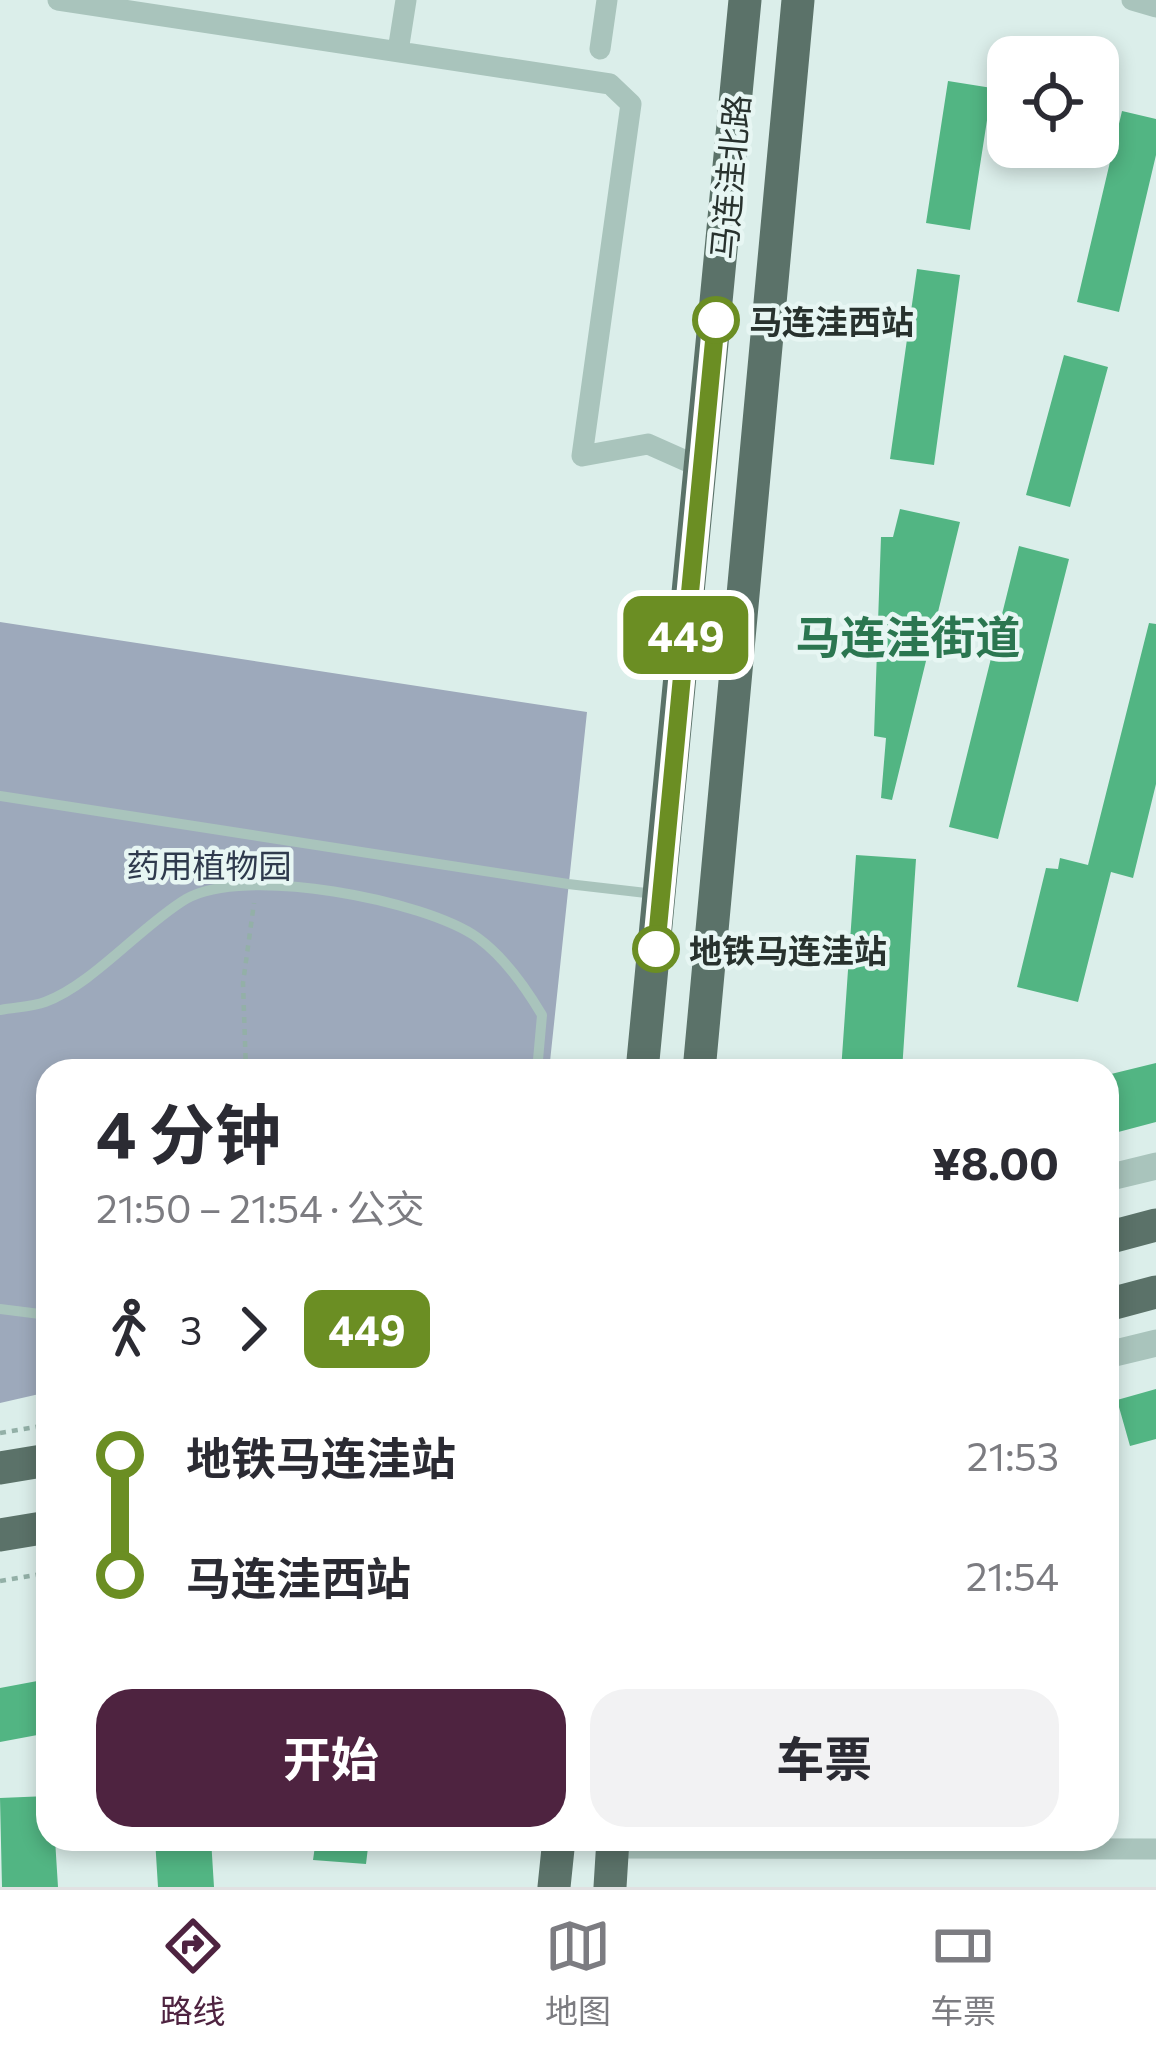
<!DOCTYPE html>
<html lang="zh">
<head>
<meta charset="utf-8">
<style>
	:root { --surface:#fff; --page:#f2f2f3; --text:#2b2b33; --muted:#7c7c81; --line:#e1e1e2; --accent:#4e2340 }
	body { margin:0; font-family:Commissioner,"Noto Sans SC",sans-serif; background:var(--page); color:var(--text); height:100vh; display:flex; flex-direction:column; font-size:45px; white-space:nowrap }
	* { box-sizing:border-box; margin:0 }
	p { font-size:39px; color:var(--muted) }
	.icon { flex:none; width:66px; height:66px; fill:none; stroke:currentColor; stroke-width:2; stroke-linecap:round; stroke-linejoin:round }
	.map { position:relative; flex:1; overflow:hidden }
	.sheet { position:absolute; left:36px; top:1059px; width:1083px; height:792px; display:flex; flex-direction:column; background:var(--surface); border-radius:36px; box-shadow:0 6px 18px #0003 }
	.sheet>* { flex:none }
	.badge { padding:0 24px; border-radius:18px; font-size:42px; line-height:78px }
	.fabs { position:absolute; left:987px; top:36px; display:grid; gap:24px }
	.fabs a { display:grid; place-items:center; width:132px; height:132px; border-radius:24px; background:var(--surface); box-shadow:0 6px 18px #0003; font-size:60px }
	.map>.badge { position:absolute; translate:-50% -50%; box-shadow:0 0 0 6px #fff }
	.legs { display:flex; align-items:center; gap:18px; height:132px; padding:0 60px; font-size:39px }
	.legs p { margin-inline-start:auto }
	.head { display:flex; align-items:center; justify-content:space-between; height:204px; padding:0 60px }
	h1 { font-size:66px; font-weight:700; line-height:90px }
	.action { display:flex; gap:24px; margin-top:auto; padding:24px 60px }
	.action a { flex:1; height:138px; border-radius:36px; background:var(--accent); color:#fff; font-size:48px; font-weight:700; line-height:138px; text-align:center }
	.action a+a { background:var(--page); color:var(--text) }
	ul { padding:0 60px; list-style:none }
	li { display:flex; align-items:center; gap:42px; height:120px; font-size:45px }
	li i { display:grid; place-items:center; width:18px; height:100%; margin:0 15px; background:currentColor }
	li i::after { content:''; width:30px; height:30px; margin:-15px; border:9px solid; border-radius:50%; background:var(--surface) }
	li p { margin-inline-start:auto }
	li:first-child i { background:linear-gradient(#0000 50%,currentColor 0) }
	li:last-child i { background:linear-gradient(currentColor 50%,#0000 0) }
	.menu { display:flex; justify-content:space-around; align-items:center; height:168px; border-top:3px solid var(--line); background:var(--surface); font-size:33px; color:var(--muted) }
	.menu a { display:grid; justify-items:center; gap:6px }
	.menu .current { color:var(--accent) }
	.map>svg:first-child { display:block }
	.green { fill:#9da9bb }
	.building { fill:#52b583 }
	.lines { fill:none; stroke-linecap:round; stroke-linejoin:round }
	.path { stroke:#93b0a7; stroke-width:4.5; stroke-dasharray:6 6; stroke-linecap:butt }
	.service { stroke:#a9c4bc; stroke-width:10 }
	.minor { stroke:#a9c4bc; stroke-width:21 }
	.tertiary { stroke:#a9c4bc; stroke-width:27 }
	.primary { stroke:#5b7269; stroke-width:33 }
	.line-1-casing { stroke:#fff; stroke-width:27 }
	.line-1 { stroke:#6b8e23; stroke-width:18 }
	.stop-1-dot { fill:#fff; stroke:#6b8e23; stroke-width:6 }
	.labels { text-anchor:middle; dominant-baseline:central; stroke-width:9; stroke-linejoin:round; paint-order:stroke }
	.street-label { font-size:33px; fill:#28322e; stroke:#e7f6f3 }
	.stop-label { font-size:33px; font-weight:bold; fill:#28322e; stroke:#e7f6f3; text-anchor:start }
	.park-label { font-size:33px; fill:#2f3a4d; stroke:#e7f6f3 }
	.district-label { font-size:45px; font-weight:bold; fill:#2b7650; stroke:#e7f6f3 }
</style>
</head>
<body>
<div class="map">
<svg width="1156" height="1887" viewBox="0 0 1156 1887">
	<rect width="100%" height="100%" fill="#dbeeea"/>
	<!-- green -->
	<path class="green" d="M0,622l587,90 -38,359h-501v321l-48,11z"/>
	<!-- building -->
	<path class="building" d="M948,81l44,7 -22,142 -44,-7z
		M1122,111l34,8v36l-37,157 -42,-10z
		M917,269l43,6 -26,190 -44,-6z
		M1064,355l44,12 -38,140 -44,-12z
		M900,509l60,13 -68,278 -11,-2 5,-60 -12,-2 7,-199h12z
		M1019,546l50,13 -71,280 -49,-12z
		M1149,623l7,1v160l-23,94 -22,-6 -33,130 -61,-15 29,-119 12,1 2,-11 28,7z
		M856,855l60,4 -14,212h-61z
		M1156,1063v59l-49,13v-60z
		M1156,1389v50l-26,7 -13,-46z
		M48,1679v54l-48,9v-54z
		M48,1796v43h7l3,48h-56l-2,-89z
		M155,1839h56l3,48h-56z
		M316,1839h53l-3,25 -53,-4z"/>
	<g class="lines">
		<!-- path -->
		<path class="path" d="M246,1071l-3,-88 11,-80
			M0,1433l48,-8
			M0,1581l48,-8"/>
		<!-- service -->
		<path class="service" d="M0,796l568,88 87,10
			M0,1010c14,-3 32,-3 45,-8 47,-17 96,-76 141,-103 58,-34 239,1 292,39 26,19 48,50 64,77l-5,56
			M0,1309l48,6"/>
		<!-- minor -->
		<path class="minor" d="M58,0l552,84 21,20 -49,352 66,-12 54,24
			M1132,0l24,7
			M600,49l7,-49
			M398,51l8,-51
			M612,1848l544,1"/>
		<!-- tertiary -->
		<path class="tertiary" d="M1107,1178l49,-12
			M1107,1355l49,-12"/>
		<!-- primary -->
		<path class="primary" d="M642,1071l103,-1071
			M699,1071l99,-1071
			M1107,1238l49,-13
			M1107,1305l49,-13
			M0,1468l48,-8
			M0,1535l48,-8
			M554,1887l5,-48
			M610,1887l3,-48"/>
	</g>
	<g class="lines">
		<!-- line-1 casing -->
		<g class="line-1-casing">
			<path id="line-1" d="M656,949l60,-629"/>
		</g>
		<!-- line-1 -->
		<use href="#line-1" class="line-1"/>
	</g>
	<!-- markers -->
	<g class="stop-1-dot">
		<circle cx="716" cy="320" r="21"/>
		<circle cx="656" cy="949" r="21"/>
	</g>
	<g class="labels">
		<!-- street labels -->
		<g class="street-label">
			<text transform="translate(729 177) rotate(-85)">马连洼北路</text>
		</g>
		<!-- stop labels -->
		<g class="stop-label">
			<text x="749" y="320">马连洼西站</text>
			<text x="689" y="949">地铁马连洼站</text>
		</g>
		<!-- park labels -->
		<g class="park-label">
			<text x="209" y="864">药用植物园</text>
		</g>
		<!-- district labels -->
		<g class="district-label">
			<text x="908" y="635">马连洼街道</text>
		</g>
	</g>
</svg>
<div class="fabs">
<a><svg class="icon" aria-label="locate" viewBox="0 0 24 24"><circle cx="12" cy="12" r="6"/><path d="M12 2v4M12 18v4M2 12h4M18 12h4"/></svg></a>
</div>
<b class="badge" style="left:686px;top:635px;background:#6b8e23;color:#fff">449</b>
<section class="sheet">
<div class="head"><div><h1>4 分钟</h1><p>21:50 – 21:54 · 公交</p></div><b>¥8.00</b></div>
<div class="legs"><svg class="icon" aria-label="walk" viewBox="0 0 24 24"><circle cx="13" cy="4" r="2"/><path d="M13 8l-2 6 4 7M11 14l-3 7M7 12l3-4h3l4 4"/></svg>3<svg class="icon" aria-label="forward" viewBox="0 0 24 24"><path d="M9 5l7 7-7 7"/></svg><b class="badge" style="background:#6b8e23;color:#fff">449</b></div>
<ul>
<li><i style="color:#6b8e23"></i><b>地铁马连洼站</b><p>21:53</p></li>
<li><i style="color:#6b8e23"></i><b>马连洼西站</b><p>21:54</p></li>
</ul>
<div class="action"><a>开始</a><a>车票</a></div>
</section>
</div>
<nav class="menu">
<a class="current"><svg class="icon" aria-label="directions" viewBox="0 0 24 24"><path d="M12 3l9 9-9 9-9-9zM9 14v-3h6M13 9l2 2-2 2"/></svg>路线</a>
<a><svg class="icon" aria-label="map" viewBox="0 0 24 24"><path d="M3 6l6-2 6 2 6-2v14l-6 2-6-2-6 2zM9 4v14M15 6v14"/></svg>地图</a>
<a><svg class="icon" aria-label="tickets" viewBox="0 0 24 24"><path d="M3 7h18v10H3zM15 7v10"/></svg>车票</a>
</nav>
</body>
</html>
